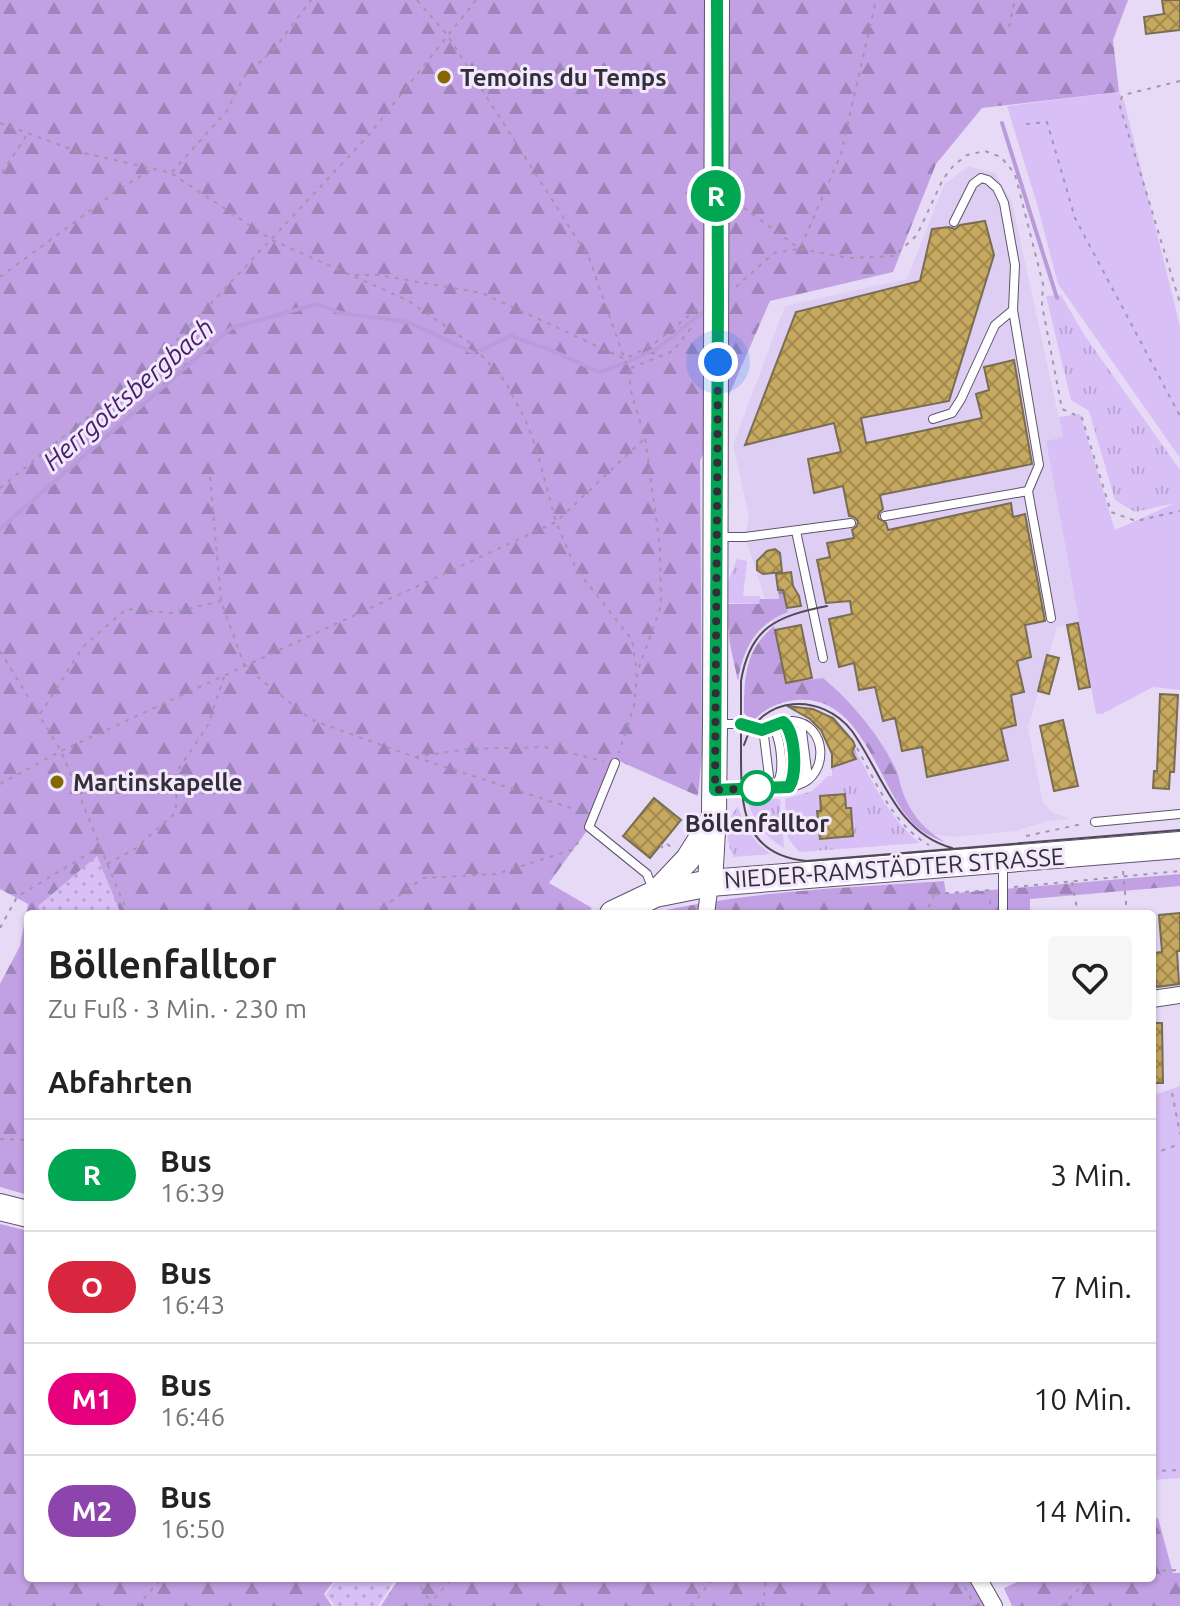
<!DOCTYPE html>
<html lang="de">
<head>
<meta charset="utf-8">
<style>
	:root { --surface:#fff; --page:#f6f6f6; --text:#222; --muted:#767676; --line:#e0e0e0 }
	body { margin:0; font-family:Ubuntu,sans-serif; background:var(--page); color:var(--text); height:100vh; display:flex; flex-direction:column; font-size:30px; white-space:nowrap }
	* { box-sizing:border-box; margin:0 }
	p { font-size:26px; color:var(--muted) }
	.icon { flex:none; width:44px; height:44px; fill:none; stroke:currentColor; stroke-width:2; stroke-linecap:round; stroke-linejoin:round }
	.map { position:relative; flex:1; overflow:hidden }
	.sheet { position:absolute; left:24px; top:910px; width:1132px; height:672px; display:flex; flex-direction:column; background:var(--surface); border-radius:8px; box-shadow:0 2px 6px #0004 }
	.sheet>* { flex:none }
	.badge { padding:0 16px; border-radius:26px; font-size:28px; line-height:52px }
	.you { position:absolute; width:40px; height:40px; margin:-20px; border:6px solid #fff; border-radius:50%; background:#1a73e8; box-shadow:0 0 0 12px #1a73e833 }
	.map>.badge { position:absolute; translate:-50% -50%; box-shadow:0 0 0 4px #fff }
	h2 { padding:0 24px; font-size:30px; line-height:72px }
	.round { display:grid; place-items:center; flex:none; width:84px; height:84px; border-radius:8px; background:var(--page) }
	.overview { display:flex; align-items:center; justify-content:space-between; height:136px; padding:0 24px }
	h1 { font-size:38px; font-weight:600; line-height:60px }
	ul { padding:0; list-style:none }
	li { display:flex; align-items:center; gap:24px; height:112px; padding:0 24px; border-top:2px solid var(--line) }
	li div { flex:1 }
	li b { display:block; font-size:30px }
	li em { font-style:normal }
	li .badge { min-width:88px; font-weight:700; text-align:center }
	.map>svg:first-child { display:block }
	.built { fill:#dfcef3 }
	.grass { fill:url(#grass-tufts); fill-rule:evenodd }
	.forest { fill:url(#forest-firs) }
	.park { fill:url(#park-dots) }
	.garden { fill:#d8bff5 }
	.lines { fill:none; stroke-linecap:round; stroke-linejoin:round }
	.stream { stroke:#b99adb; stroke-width:4 }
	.building { fill:url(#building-cross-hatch); stroke:#796d52; stroke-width:2 }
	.service-casing { stroke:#5f536d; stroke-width:10 }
	.minor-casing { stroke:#5f536d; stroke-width:18 }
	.secondary-casing { stroke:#5f536d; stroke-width:26 }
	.primary-casing { stroke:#5f536d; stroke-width:28 }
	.path { stroke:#a197ad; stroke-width:2; stroke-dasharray:4 6; stroke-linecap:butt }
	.service { stroke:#fff; stroke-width:8 }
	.minor { stroke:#fff; stroke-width:16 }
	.secondary { stroke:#fff; stroke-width:24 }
	.primary { stroke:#fff; stroke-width:26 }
	.tram { stroke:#504957; stroke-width:2 }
	.line-casing { stroke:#fff; stroke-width:18 }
	.line { stroke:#00a651; stroke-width:12 }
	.walk { stroke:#342e3a; stroke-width:8; stroke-dasharray:0 14.4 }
	.poi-dot { fill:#866701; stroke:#f2e9fc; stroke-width:3 }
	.stop-dot { fill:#fff; stroke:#00a651; stroke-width:4 }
	.labels { text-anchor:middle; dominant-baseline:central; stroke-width:6; stroke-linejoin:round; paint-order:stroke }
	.poi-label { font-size:24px; font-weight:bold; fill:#342e3a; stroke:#f2e9fc; text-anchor:start }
	.stop-label { font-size:24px; font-weight:bold; fill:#342e3a; stroke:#f2e9fc }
	.street-label { font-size:24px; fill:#342e3a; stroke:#f2e9fc }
	.water-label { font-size:26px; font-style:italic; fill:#4a206d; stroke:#f2e9fc }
</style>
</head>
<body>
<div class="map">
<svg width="1180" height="1606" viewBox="0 0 1180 1606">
	<defs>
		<pattern id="grass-tufts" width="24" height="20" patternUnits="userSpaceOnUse" patternTransform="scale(2)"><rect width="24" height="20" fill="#d8bff5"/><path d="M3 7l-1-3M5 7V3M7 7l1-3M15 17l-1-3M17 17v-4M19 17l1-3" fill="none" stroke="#baa4d3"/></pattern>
		<pattern id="forest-firs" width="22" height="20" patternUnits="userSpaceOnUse" patternTransform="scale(2)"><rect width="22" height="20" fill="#c1a1e3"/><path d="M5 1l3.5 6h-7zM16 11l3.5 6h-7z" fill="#9e84b9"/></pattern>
		<pattern id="park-dots" width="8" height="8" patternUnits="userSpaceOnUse" patternTransform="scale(2)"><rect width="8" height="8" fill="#d8bff5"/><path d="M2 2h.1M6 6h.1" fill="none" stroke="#baa4d3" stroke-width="1.8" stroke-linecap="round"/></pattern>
		<pattern id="building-cross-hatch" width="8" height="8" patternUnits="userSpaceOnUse" patternTransform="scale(2)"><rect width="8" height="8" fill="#c6a85f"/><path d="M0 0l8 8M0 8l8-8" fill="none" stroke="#a2894f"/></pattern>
	</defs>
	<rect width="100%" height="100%" fill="#e7daf7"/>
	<!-- built -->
	<path class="built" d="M968,166l27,7 17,29 51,235 -17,4 33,182 -22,4 -29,101 15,75 10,10 18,6 -24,2 -32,10 -61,6 -24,-3 -13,-12 -15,-31 -5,-19 -85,-94 -26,5 -11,-53 -30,-93 4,-20 -16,-72 52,-139 122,-27 37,-94z"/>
	<!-- grass -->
	<path class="grass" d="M1061,295l24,41 95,134v32l-45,10 -20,-12 -26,-89 -18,-11 -25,-104z
		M737,559l10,2 -4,35h17v8l-34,-1 2,-22z
		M854,748c19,34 35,71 66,95l-121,9 -11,-14 -3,-39 27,-8 16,-15h4v-9l23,-8 -4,-8zM845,794l1,14h5l2,27 -33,4 -3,-27 4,-1 -1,-15z
		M755,799l1,5h10v-5h14l4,49c-19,-11 -30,-25 -36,-47z
		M738,807c6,20 16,36 33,47l-37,3c-9,-15 -9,-38 4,-50z"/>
	<!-- forest -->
	<path class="forest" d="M0,0h1128l-15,40 6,52 -137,16 -46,56 -43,108 -123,29 -70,160 2,292 -4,43 -79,-35 -28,64 -42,58 43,25 -5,6h-559v281l-28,-8v-203l20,-38 8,-42 -28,-15z
		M778,590h5l5,22c-32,12 -45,36 -50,69l-8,-36 -4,-41h33l1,-5h19z
		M774,626l12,57 37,-5c27,22 59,60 74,94 2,5 3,12 5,18 9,24 21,39 43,52 -14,-4 -27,-12 -36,-23 -33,-39 -48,-125 -113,-119 -17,2 -33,9 -43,22l-9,-9c0,-36 1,-63 30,-87z
		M1180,874v12l-150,13v15h-382c97,-23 197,-26 296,-33l2,13z
		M0,1224l28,7v347h308l-12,16 8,12h-332z
		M1158,1518l15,55h7v33h-168l-8,-18 22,-10h126v-58z
		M399,1578h571l17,28h-606z"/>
	<!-- park -->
	<path class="park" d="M97,856l24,58h-80l-3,-8z
		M337,1578h59l-18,28h-43l-9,-11z"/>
	<!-- garden -->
	<path class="garden" d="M1119,92l5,9 56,225v132l-122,-174 -21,-80 -30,-98z
		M1080,414l35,116 65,-29v189l-27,-3 -51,27h-6l-50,-273 17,-4 -4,-20z
		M1180,1086v392l-28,2v-384z"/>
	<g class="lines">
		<!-- stream -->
		<path class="stream" d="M1002,123l55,175
			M481,350l30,-14 40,14 48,22 26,-9
			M627,362l31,-14 50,-40
			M0,529l231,-201 86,-24 24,9 67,9 66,31"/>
	</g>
	<!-- building -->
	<path class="building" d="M1162,0h18v30l-34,4 -2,-17 20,-3z
		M985,221l9,34 -45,146 -88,17 5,25 116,-25 -6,-24 13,-4 -5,-23 30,-7 18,104 -152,31 3,14 -4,4 -1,5 8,5 2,7 123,-27 2,14 12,-3 20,107 -20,4 6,32 -14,4 7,31 -13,3 5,30 -15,4 7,31 -81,17 -5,-30 -20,4 -7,-33 -12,3 -8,-34 -16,3 -5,-27 -15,4 -10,-48 23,-5 -2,-13 -24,2 -9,-43 13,-3 -3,-14 27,-5 -2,-8 5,-4 1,-5 -4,-4 -5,-1 -6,-30 -29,7 -6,-34 33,-7 -7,-29 -89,22 51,-133 124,-31 12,-52 17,-2 6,2 5,-4z
		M775,549l5,4 2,19 -19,2 -6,-4v-9l10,-10z
		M791,572l2,14 6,10 2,10 -14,2 -4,-18h-5l-2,-16z
		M1078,623l12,64 -11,2 -12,-64z
		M801,625l11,53 -26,5 -11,-53z
		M1047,655l12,3 -10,36 -11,-3z
		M1160,694l18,1 -4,77h-4l-1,17 -16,-1 1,-17h3z
		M787,706l26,3 20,9 20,23 2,5 -3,6 4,7 -24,8v-13l-11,-24 -11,-11z
		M1063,720l15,66 -24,5 -14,-65z
		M845,794l1,14h5l2,28 -33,3 -3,-28h4l-1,-15z
		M654,798l27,22 -31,38 -27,-22z
		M1180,913v38h-3l2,33 -23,3 -2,-34 8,-1 -3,-37z
		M1152,1023h10l1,60h-11z"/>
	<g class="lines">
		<!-- service casing -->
		<g class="service-casing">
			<path id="service" d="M954,222l19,-38 8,-6 7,2 9,8 7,15 11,62 -2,45 26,155 -11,26
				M933,419l19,-6 9,-14 34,-74 18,-15
				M885,516l143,-25 23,127
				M796,531l27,127
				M717,537h28l106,-14
				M784,722c12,10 15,51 5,65
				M719,724h25l20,12 5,40 -12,12
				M801,724l6,46 -2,11
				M769,728l6,2c6,14 11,47 -1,57
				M615,763l-26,64 58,47 6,16
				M715,790c26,-2 58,3 83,-5 32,-10 29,-61 -5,-64 -14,-1 -23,10 -37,9
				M1095,822l85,-8
				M1003,865v49"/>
		</g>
		<!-- minor casing -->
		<g class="minor-casing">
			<path id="minor" d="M706,914l4,-31
				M1152,999l28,-4
				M978,1578l16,28"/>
		</g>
		<!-- secondary casing -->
		<g class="secondary-casing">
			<path id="secondary" d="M710,883l4,-69 1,-90 2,-724
				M655,894l33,-35 22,-35"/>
		</g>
		<!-- primary casing -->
		<g class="primary-casing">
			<path id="primary" d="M613,914l42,-20 55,-11 470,-38
				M0,1207l28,7"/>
		</g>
		<!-- path -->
		<path class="path" d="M417,0l31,36 141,222 39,111 4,27 13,41 15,110 1,59 -24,67 -3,33 -15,47
			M1009,27l6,-27
			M1180,81l-57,14 -4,8 61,200
			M0,123l76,28 95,22 101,67 135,60 62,42 36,39 20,38 11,28 20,75 20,47 56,71 5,32
			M1026,124l21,-2 28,96 105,198
			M172,172l55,-61 16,-33 32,-30 36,-48
			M2,173l26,-40
			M736,202l64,47 49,9 45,-2 23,-21 26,-56 11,-14 13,-10 18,-4 16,6 14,17 28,110 -1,21 20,104 20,9 29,94 25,9 44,-10
			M355,275h23l104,18 143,66 30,-16 42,-34
			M0,277l121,-89 31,-19
			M736,287l38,-34 26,-4 41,-95 35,-154
			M631,368l42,-17 22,-28
			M210,477l11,124 24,66 67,53 103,37 168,55
			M0,488l155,-125 213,-227 108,-136
			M0,651l61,100 67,163
			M40,714l43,-67 43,-38 45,4 50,-12
			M857,748c19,34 36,77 72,97
			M415,757l52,-8 77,-2 60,14
			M0,784l61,-33 495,-229 89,-84
			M1026,836l56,-12
			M660,845l3,3 4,-4 4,3
			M107,864l28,-15 38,-34 4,-12 -2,-19 3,-14 30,-45 16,-48
			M1123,871l4,43
			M1072,882l6,32
			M1014,887l166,-16
			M935,894l57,-4
			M374,914l49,-36 73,-4 76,-24 10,-13
			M921,914c11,-9 15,-16 11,-30
			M987,914l4,-14
			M0,928l17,-31 82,-50
			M1172,1093l8,41
			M0,1139l28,1
			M1152,1154l28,-10
			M1152,1471l28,-1
			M1152,1571l28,-1
			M416,1578l16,28
			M960,1578l15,28
			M137,1606l25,-28
			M428,1606l24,-28
			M691,1606l23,-28
			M763,1606l3,-28
			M1062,1606l28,-28"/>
		<!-- service -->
		<use href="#service" class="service"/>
		<!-- minor -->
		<use href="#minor" class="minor"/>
		<!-- secondary -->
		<use href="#secondary" class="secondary"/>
		<!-- primary -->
		<use href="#primary" class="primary"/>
		<!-- tram -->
		<path class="tram" d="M827,606c-50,10 -77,21 -86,75 0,25 0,49 0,74 0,51 1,99 65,106l374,-31
			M744,745c16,-51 78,-53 108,-14 30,42 44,102 100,117"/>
	</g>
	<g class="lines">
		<!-- line casing -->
		<g class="line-casing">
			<path id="line" d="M717,0l1,304 -3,486 74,-3c9,-13 6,-57 -6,-65l-21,8 -21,-6"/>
		</g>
		<!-- line -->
		<use href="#line" class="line"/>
		<!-- walk -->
		<path class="walk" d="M718,362l-3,428 42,-2"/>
	</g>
	<!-- markers -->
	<g class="poi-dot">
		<circle cx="444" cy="77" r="8"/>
		<circle cx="57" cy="782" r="8"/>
	</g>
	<circle class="stop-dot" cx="757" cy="788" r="16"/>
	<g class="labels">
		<!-- poi labels -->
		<g class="poi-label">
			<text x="460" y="77">Temoins du Temps</text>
			<text x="73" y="782">Martinskapelle</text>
		</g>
		<!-- stop labels -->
		<g class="stop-label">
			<text x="757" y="823">Böllenfalltor</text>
		</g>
		<!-- street labels -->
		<g class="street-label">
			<text transform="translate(894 868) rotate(-4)">NIEDER-RAMSTÄDTER STRASSE</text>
		</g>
		<!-- water labels -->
		<g class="water-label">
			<text transform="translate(128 394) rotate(-41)">Herrgottsbergbach</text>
		</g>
	</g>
</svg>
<div class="you" style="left:718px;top:362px"></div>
<b class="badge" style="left:716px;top:196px;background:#00a651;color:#fff">R</b>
<section class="sheet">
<div class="overview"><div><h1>Böllenfalltor</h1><p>Zu Fuß · 3 Min. · 230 m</p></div><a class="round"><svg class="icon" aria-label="heart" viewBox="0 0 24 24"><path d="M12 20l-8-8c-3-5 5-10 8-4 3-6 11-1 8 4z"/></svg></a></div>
<h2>Abfahrten</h2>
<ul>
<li><span class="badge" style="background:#00a651;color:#fff">R</span><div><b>Bus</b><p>16:39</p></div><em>3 Min.</em></li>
<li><span class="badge" style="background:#d7263d;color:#fff">O</span><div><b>Bus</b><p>16:43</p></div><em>7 Min.</em></li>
<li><span class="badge" style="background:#e6007e;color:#fff">M1</span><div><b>Bus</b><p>16:46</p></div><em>10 Min.</em></li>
<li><span class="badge" style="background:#8e44ad;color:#fff">M2</span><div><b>Bus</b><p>16:50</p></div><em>14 Min.</em></li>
</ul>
</section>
</div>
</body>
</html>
